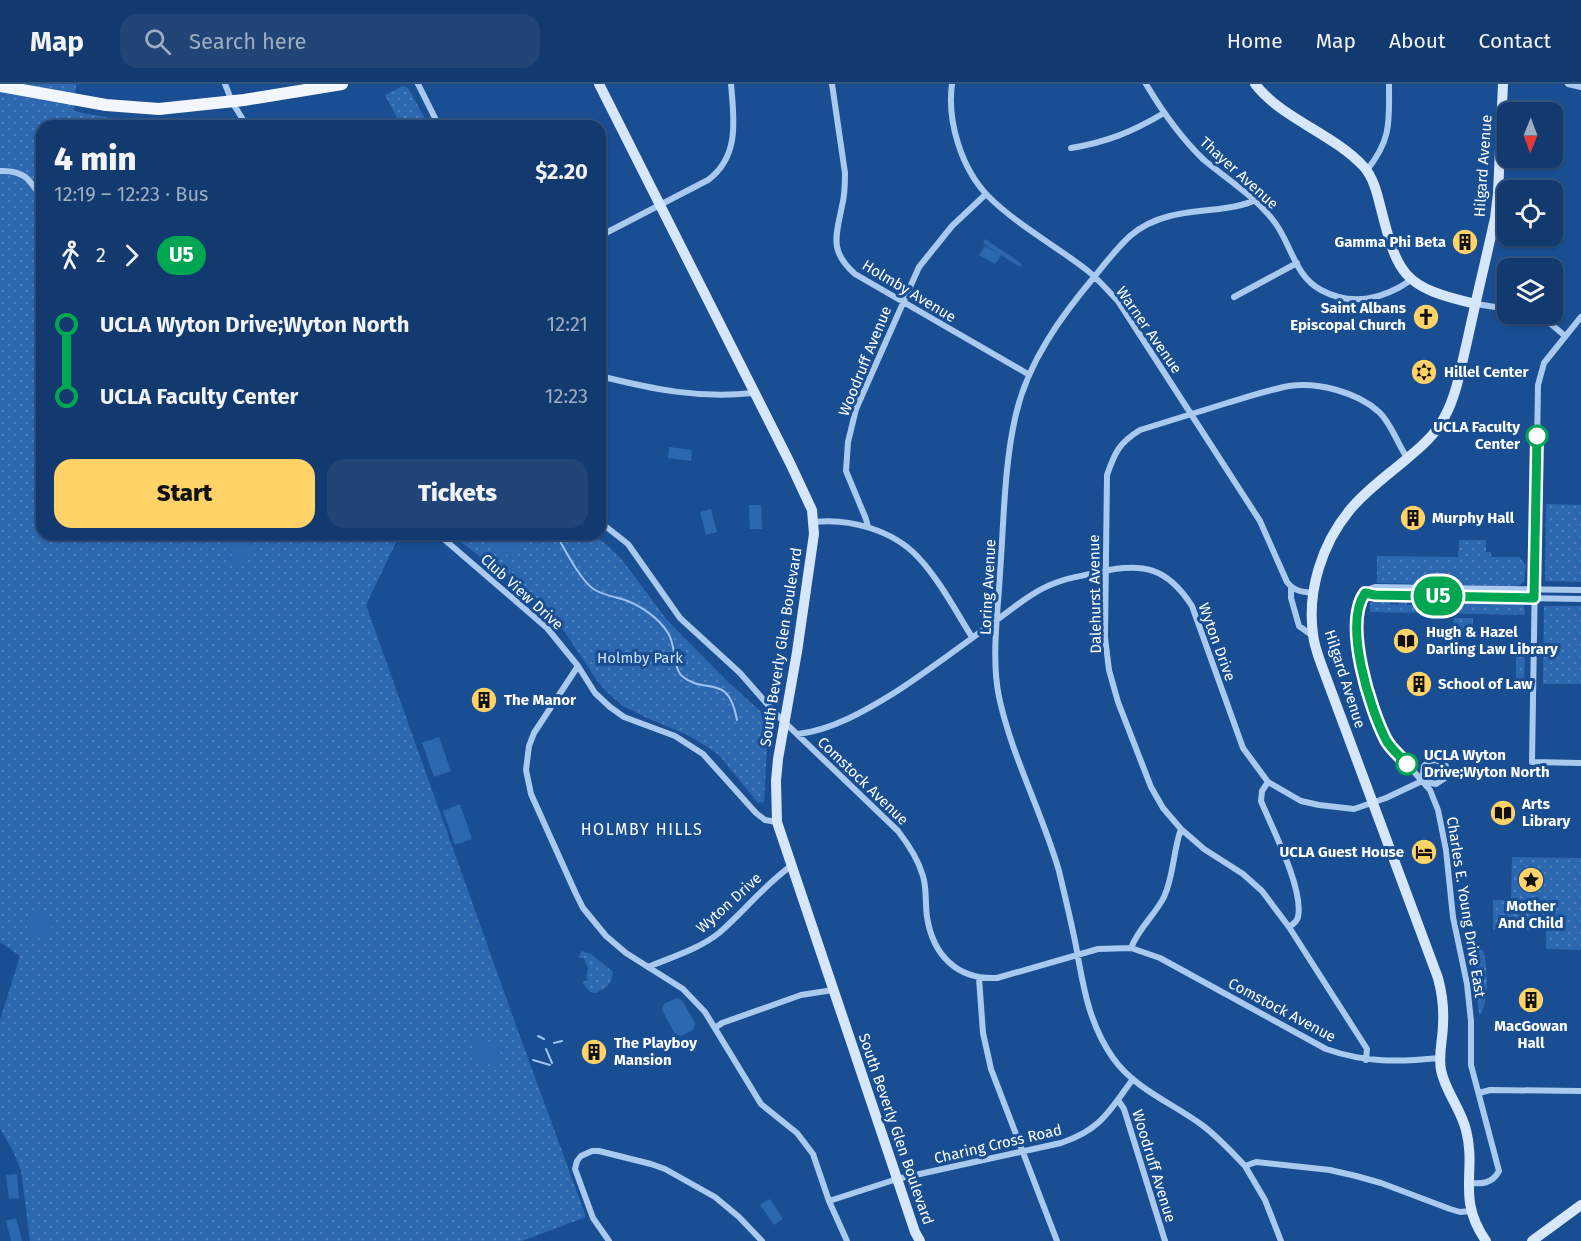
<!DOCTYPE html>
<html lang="en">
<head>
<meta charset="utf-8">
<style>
	:root { --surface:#133a6e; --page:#204576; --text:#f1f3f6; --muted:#9dadc2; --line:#325481; --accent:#ffd367 }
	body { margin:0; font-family:"Fira Sans",sans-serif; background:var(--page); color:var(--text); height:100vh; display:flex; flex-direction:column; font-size:22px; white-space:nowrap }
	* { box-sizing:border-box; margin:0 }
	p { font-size:20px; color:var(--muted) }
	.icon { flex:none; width:33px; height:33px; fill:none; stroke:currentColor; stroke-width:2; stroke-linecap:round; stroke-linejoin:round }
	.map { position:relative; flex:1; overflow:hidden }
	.side { position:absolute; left:36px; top:36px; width:570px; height:420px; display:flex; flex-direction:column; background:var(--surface); border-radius:18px; box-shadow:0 2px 4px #0004,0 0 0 2px var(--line) }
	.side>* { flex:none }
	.badge { padding:0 12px; border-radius:20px; font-size:21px; line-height:39px }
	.needle { width:39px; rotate:181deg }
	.tools { position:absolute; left:1497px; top:18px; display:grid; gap:12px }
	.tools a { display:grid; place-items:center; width:66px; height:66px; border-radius:12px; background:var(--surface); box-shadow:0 2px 4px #0004,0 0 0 2px var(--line); font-size:30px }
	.map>.badge { position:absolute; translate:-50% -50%; box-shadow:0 0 0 3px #fff }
	.legs { display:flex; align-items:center; gap:9px; height:66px; padding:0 18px; font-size:20px }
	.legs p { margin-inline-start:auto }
	.headline { display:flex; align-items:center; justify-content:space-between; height:102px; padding:0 18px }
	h1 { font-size:33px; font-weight:800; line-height:45px }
	.action { display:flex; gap:12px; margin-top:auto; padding:12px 18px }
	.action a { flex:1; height:69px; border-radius:18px; background:var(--accent); color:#111; font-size:24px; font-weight:800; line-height:69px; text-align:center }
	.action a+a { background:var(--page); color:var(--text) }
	ul { padding:0 18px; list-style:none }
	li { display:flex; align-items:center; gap:21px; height:72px; font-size:22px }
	li i { display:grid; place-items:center; width:9px; height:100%; margin:0 8px; background:currentColor }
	li i::after { content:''; width:15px; height:15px; margin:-8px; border:4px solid; border-radius:50%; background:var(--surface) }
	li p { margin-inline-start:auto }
	li:first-child i { background:linear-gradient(#0000 50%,currentColor 0) }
	li:last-child i { background:linear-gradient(currentColor 50%,#0000 0) }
	header { display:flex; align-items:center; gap:36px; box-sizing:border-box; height:84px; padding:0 30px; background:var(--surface); border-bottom:2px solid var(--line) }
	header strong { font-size:28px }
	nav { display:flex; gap:33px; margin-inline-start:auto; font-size:21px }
	.search { width:420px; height:54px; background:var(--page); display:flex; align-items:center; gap:15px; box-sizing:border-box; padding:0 21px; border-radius:18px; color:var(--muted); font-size:22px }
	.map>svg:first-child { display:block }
	.grass { fill:url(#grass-dots) }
	.pitch { fill:#2c68b0 }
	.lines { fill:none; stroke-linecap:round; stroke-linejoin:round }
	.stream { stroke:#9cc3f1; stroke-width:2 }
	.street { stroke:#a9c9ef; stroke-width:6 }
	.secondary { stroke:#d6e6fb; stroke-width:10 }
	.primary { stroke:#f1f6ff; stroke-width:12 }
	.line-1-casing { stroke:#fff; stroke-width:14 }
	.line-1 { stroke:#00a651; stroke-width:9 }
	.stop-1-dot { fill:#fff; stroke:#00a651; stroke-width:3 }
	.labels { text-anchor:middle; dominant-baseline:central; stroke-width:6; stroke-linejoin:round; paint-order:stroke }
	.street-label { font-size:15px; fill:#fff; stroke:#194e92 }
	.poi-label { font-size:15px; font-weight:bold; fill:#fff; stroke:#194e92; text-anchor:start }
	.stop-label { font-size:15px; font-weight:bold; fill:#fff; stroke:#194e92; text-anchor:end }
	.park-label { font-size:15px; fill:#cfe3fb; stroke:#194e92 }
	.neighbourhood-label { font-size:16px; letter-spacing:1.5px; fill:#fff; stroke:#194e92 }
</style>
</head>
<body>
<header>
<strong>Map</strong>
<div class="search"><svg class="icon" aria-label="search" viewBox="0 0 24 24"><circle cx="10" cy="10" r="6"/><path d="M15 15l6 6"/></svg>Search here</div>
<nav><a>Home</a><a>Map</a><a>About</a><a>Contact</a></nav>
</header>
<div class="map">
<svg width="1581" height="1157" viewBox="0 0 1581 1157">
	<defs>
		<pattern id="grass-dots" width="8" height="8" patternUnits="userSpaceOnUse" patternTransform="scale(1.5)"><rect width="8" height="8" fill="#2c68b0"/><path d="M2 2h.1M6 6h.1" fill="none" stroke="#4c7fbc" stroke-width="1.8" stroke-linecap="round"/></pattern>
	</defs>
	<rect width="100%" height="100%" fill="#194e92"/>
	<!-- grass -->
	<path class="grass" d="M0,0h76l-2,27c40,9 78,13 120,12l2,3h-154v408h358l-34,71 152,426 68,186 -64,24h-492l-9,-70 -7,-18 -14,-25v-108l20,-64 -20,-14z
		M403,2l5,2 21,38h-28l-16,-31z
		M1546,420l35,1v77l-36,-1z
		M451,450h139l16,10 17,17 44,59 59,60 42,38 3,12 -4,18 -3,54 -6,1 -39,-48 -29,-19 -43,-18 -24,-12 -16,-14 -9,-10 -34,-51 -53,-50z
		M1459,456h27v12h5v5h28l7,8 -2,17 -6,4 -141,-3v-27l81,1z
		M1377,515h13v5l9,1v-6h8v6h9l1,-6 25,1v7l17,-1v-6l65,1 1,14 -95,-2v-3h-7v3l-53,-1v-9l7,-2z
		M1544,522h37v78h-38z
		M1454,534h19v18h-20z
		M1516,561h9l-1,45 -8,-1z
		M1512,773l69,1v92l-35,-1v-19h-53v-30h18z
		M1475,862h3l5,4c5,18 6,48 -2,64h-2l-7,-57v-9z
		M582,867l9,3 22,18c0,11 -9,18 -18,21l-5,-1 -8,-10 6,-2 -2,-3 2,-9 -4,-10h-5v-2z"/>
	<!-- pitch -->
	<path class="pitch" d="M985,155l37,25 -2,3 -19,-12 -6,9 -16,-9 6,-9 14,8 -16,-11z
		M669,363l23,3 -1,11 -23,-3z
		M749,421h12l1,24h-12z
		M711,425l6,23 -11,3 -6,-23z
		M228,450h10l14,7 -2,8 -12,16h-4l-3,-3 1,-12 -6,-9z
		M482,450h48l-17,25 -33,-22z
		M439,653l12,34 -17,6 -12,-34z
		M460,720l12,35 -17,6 -12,-34z
		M33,826h8l5,4 6,15 -3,7 -12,2 -9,-5 -2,-13z
		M676,914l6,2 13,23 -2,7 -12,6 -6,-2 -13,-24 2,-6z
		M480,954l18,8 3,8 -4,8 -10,3 -9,-6 -7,-15 2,-5z
		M17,1090l2,24 -10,1 -3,-24z
		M770,1115l13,20 -9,6 -14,-20z
		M16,1134l6,23h-11l-5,-20z"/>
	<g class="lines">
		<!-- stream -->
		<path class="stream" d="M556,450c8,14 25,48 39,56 9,5 20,7 30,10 16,6 34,18 43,33 8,12 5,35 14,43 23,20 46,-5 55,44
			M538,952l6,3
			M554,959l8,-2
			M546,965l6,14
			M533,976l17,5"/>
		<!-- street -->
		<path class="street" d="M225,0l7,18 15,24
			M418,0l21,42
			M832,0l13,89c0,11 0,22 -3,33 -6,30 -13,45 13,68l173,100
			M952,0c-5,37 9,84 36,112 29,29 67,49 100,75 11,9 20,20 30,30l142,220 27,61c7,9 15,10 26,11
			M1146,0c16,27 35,54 58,76 23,19 50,36 69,60 18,22 21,56 48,70 31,17 63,9 90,-10
			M1568,0l13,3
			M1071,64c36,-6 61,-16 93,-35
			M1367,86c25,-31 22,-49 22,-86
			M0,87c24,-1 30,8 42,28
			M1253,117c-10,5 -22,6 -34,8 -31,3 -64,5 -89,27 -13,12 -24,26 -35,40 -34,40 -67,86 -79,138 -12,51 -12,106 -16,159 -2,40 -9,84 -1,124 13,60 43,115 60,174 6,25 12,50 17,75 7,40 13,78 37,112 22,31 59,45 89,67 16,12 30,27 43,41l11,-4 74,8 26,6 25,7 69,26 10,3 11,-1
			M600,152l108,-56c32,-24 26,-61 23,-96
			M1234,213l63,-34
			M1476,220l32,5
			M1530,230l21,10 14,12
			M1581,233l-37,46 -6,22 -6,377 49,1
			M600,292c52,13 99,23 153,17
			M600,438l28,22 52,74 60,55 35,40 123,118c11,14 20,28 25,45 4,13 2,27 4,41 6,38 30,63 70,61l101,-29 33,-1 29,10 166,91c40,14 72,13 114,9
			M814,438c35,-4 78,8 103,34 22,23 38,54 55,81
			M868,443l-2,-8 -20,-48 2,-29 8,-33 63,-142 33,-41 34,-32
			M438,450l109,94 31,38 17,27 15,14 14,10 51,19 28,18 53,59 9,7 12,2
			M1291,503v11l8,28 14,10
			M1365,509l10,2 206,4
			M578,582l-44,67 -5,13 -3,24 5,24 45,100 7,14 23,28 20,17 57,36 22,23 56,92 36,29 16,21 16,47 18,40
			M798,650c34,-4 67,-23 96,-41 34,-22 67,-47 100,-71 20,-14 37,-30 61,-39 14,-6 29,-7 44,-11 43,-10 68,-5 93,34l51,142 25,34 33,19 18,4 35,4 32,-11 36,-17
			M1436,676l10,6 -1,12 -9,6 -14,-3 2,-15 5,-5z
			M1268,698l-6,9 -1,10c11,27 43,88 37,116 -1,5 -5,7 -9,10
			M1131,864c7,-19 24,-33 33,-51 10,-22 9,-46 17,-68
			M648,883c24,-10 51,-18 71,-34 25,-21 45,-48 72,-67
			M979,894l4,55 8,36 66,172
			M715,944l7,-5 79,-28 32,-5
			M1366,976l1,-11 -78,-122 -27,-36 -19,-17 -39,-25 -23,-20 -18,-21 -12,-21 -33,-85 -9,-32 -4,-33 2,-162c8,-23 12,-32 33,-45 29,-9 58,-18 87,-27 20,-6 41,-13 62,-17 29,-4 68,6 90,26 13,12 18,32 29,47
			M1479,1009l11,-3 91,1
			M1118,1016l6,9 41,132
			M1245,1082l20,34 16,41
			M1468,1099c14,1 24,1 31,-12l-28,-106v-44l-4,-37 -14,-67 -7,-67 -8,-40 -8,-20 -44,-50 -25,-70 -3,-41 2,-24 5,-12 4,-4 6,-2 206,3
			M829,1117l68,-22 164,-36c41,-14 48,-32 72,-64
			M609,1157l-16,-23 -18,-49 2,-8 4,-5 11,-5h7l52,13 14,5 50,28 24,20 23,24"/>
		<!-- secondary -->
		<path class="secondary" d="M599,0l191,379 22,47 2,24 -17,118 -19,107 -2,22 1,41 138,410 5,9
			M1255,0c27,35 79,50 109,83 9,10 13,26 16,38 18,71 22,82 96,99
			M1486,1157c-30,-43 -9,-69 -20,-111 -5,-21 -21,-39 -25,-60 -3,-16 2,-31 2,-46 1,-16 -1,-31 -5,-46l-115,-309c-4,-11 -9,-23 -10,-35 -6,-43 9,-90 36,-123 12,-15 28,-28 43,-40 20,-17 41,-31 53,-55 12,-22 16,-50 22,-74 9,-42 19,-83 28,-124l3,-25 5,-109
			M1532,1157l49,-36"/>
		<!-- primary -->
		<path class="primary" d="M0,2l106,19 53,4 85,-9 98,-16"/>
	</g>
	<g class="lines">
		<!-- line-1 casing -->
		<g class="line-1-casing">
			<path id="line-1" d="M1407,680c-7,-8 -16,-15 -21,-24 -16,-31 -43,-116 -21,-147l10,2 159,3 3,-162"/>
		</g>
		<!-- line-1 -->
		<use href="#line-1" class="line-1"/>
	</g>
	<!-- icons -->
	<defs>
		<g id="building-disc" transform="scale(1.35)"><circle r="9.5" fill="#ffd367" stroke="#194e92"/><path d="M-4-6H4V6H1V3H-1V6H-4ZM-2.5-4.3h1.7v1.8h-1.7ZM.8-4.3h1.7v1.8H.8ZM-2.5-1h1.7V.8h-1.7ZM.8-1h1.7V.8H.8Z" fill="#111"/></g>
		<g id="church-disc" transform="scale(1.35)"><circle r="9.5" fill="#ffd367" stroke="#194e92"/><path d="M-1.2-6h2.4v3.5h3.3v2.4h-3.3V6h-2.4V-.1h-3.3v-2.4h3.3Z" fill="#111"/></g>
		<g id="synagogue-disc" transform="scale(1.35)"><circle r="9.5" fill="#ffd367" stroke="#194e92"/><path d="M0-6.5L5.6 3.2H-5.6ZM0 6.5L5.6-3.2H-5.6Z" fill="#111"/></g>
		<g id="library-disc" transform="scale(1.35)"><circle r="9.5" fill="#ffd367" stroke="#194e92"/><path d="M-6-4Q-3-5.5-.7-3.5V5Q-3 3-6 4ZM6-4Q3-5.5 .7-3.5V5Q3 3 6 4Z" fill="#111"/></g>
		<g id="hotel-disc" transform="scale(1.35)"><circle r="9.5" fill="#ffd367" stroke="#194e92"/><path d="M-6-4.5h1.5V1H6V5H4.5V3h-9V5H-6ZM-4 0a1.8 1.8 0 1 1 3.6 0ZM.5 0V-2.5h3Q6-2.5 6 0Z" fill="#111"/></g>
		<g id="sight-disc" transform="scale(1.35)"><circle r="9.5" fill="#ffd367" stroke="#194e92"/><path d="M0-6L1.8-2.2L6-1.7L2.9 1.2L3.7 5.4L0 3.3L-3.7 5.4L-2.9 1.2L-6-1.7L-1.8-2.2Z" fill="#111"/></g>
	</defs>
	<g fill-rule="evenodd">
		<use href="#building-disc" x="1465" y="158"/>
		<use href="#church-disc" x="1426" y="233"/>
		<use href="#synagogue-disc" x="1424" y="288"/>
		<use href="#building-disc" x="1413" y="434"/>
		<use href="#library-disc" x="1406" y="557"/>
		<use href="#building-disc" x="1419" y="600"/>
		<use href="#building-disc" x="484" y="616"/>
		<use href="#library-disc" x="1503" y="729"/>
		<use href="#hotel-disc" x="1424" y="768"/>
		<use href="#sight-disc" x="1531" y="796"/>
		<use href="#building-disc" x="1531" y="916"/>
		<use href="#building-disc" x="594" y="968"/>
	</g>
	<!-- markers -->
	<g class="stop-1-dot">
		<circle cx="1537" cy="352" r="10"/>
		<circle cx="1407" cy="680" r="10"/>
	</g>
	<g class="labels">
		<!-- street labels -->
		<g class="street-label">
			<text transform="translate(1483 82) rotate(-86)">Hilgard Avenue</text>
			<text transform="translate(1239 89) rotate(42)">Thayer Avenue</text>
			<text transform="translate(909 207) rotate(31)">Holmby Avenue</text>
			<text transform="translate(1149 246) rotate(55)">Warner Avenue</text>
			<text transform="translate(865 277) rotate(-68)">Woodruff Avenue</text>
			<text transform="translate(988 503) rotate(-87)">Loring Avenue</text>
			<text transform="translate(522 508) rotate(42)">Club View Drive</text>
			<text transform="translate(1095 510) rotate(-91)">Dalehurst Avenue</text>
			<text transform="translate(1217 558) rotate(70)">Wyton Drive</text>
			<text transform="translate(781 563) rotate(-81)">South Beverly Glen Boulevard</text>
			<text transform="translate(1345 595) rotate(72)">Hilgard Avenue</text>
			<text transform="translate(863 697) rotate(44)">Comstock Avenue</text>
			<text transform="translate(729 819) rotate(-42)">Wyton Drive</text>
			<text transform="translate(1466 823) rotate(81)">Charles E. Young Drive East</text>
			<text transform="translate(1282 926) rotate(28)">Comstock Avenue</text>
			<text transform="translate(896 1045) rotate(71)">South Beverly Glen Boulevard</text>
			<text transform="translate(998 1060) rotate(-13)">Charing Cross Road</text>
			<text transform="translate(1154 1082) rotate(73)">Woodruff Avenue</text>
		</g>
		<!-- poi labels -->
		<g class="poi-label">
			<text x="1446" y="158" text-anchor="end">Gamma Phi Beta</text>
			<text x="1406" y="224" text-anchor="end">Saint Albans<tspan x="1406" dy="17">Episcopal Church</tspan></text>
			<text x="1444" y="288">Hillel Center</text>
			<text x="1432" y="434">Murphy Hall</text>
			<text x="1426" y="548">Hugh &amp; Hazel<tspan x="1426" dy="17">Darling Law Library</tspan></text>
			<text x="1438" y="600">School of Law</text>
			<text x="504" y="616">The Manor</text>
			<text x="1522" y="720">Arts<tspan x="1522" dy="17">Library</tspan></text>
			<text x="1404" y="768" text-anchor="end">UCLA Guest House</text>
			<text x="1531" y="822" text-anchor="middle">Mother<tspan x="1531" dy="17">And Child</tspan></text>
			<text x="1531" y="942" text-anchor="middle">MacGowan<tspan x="1531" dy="17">Hall</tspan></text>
			<text x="614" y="959">The Playboy<tspan x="614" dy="17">Mansion</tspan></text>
		</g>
		<!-- stop labels -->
		<g class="stop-label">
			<text x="1520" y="343">UCLA Faculty<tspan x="1520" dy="17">Center</tspan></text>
			<text x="1424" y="671" text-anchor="start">UCLA Wyton<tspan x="1424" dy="17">Drive;Wyton North</tspan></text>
		</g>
		<!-- park labels -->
		<g class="park-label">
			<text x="640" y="574">Holmby Park</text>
		</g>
		<!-- neighbourhood labels -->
		<g class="neighbourhood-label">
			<text x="642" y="745">HOLMBY HILLS</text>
		</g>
	</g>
</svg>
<div class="tools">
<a><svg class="needle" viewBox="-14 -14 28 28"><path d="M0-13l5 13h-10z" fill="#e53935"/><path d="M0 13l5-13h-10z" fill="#9dadc2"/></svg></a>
<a><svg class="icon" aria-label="locate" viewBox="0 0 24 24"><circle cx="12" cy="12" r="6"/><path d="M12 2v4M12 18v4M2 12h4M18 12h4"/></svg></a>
<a><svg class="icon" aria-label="layers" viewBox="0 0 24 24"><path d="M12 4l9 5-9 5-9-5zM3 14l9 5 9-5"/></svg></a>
</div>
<b class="badge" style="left:1438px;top:512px;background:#00a651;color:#fff">U5</b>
<section class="side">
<div class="headline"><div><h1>4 min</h1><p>12:19 – 12:23 · Bus</p></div><b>$2.20</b></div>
<div class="legs"><svg class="icon" aria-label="walk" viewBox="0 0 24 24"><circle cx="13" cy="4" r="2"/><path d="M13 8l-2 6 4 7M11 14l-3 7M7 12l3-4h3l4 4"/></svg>2<svg class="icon" aria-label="forward" viewBox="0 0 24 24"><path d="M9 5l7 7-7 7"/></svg><b class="badge" style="background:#00a651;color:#fff">U5</b></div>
<ul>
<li><i style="color:#00a651"></i><b>UCLA Wyton Drive;Wyton North</b><p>12:21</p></li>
<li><i style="color:#00a651"></i><b>UCLA Faculty Center</b><p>12:23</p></li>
</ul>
<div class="action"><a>Start</a><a>Tickets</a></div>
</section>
</div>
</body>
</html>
